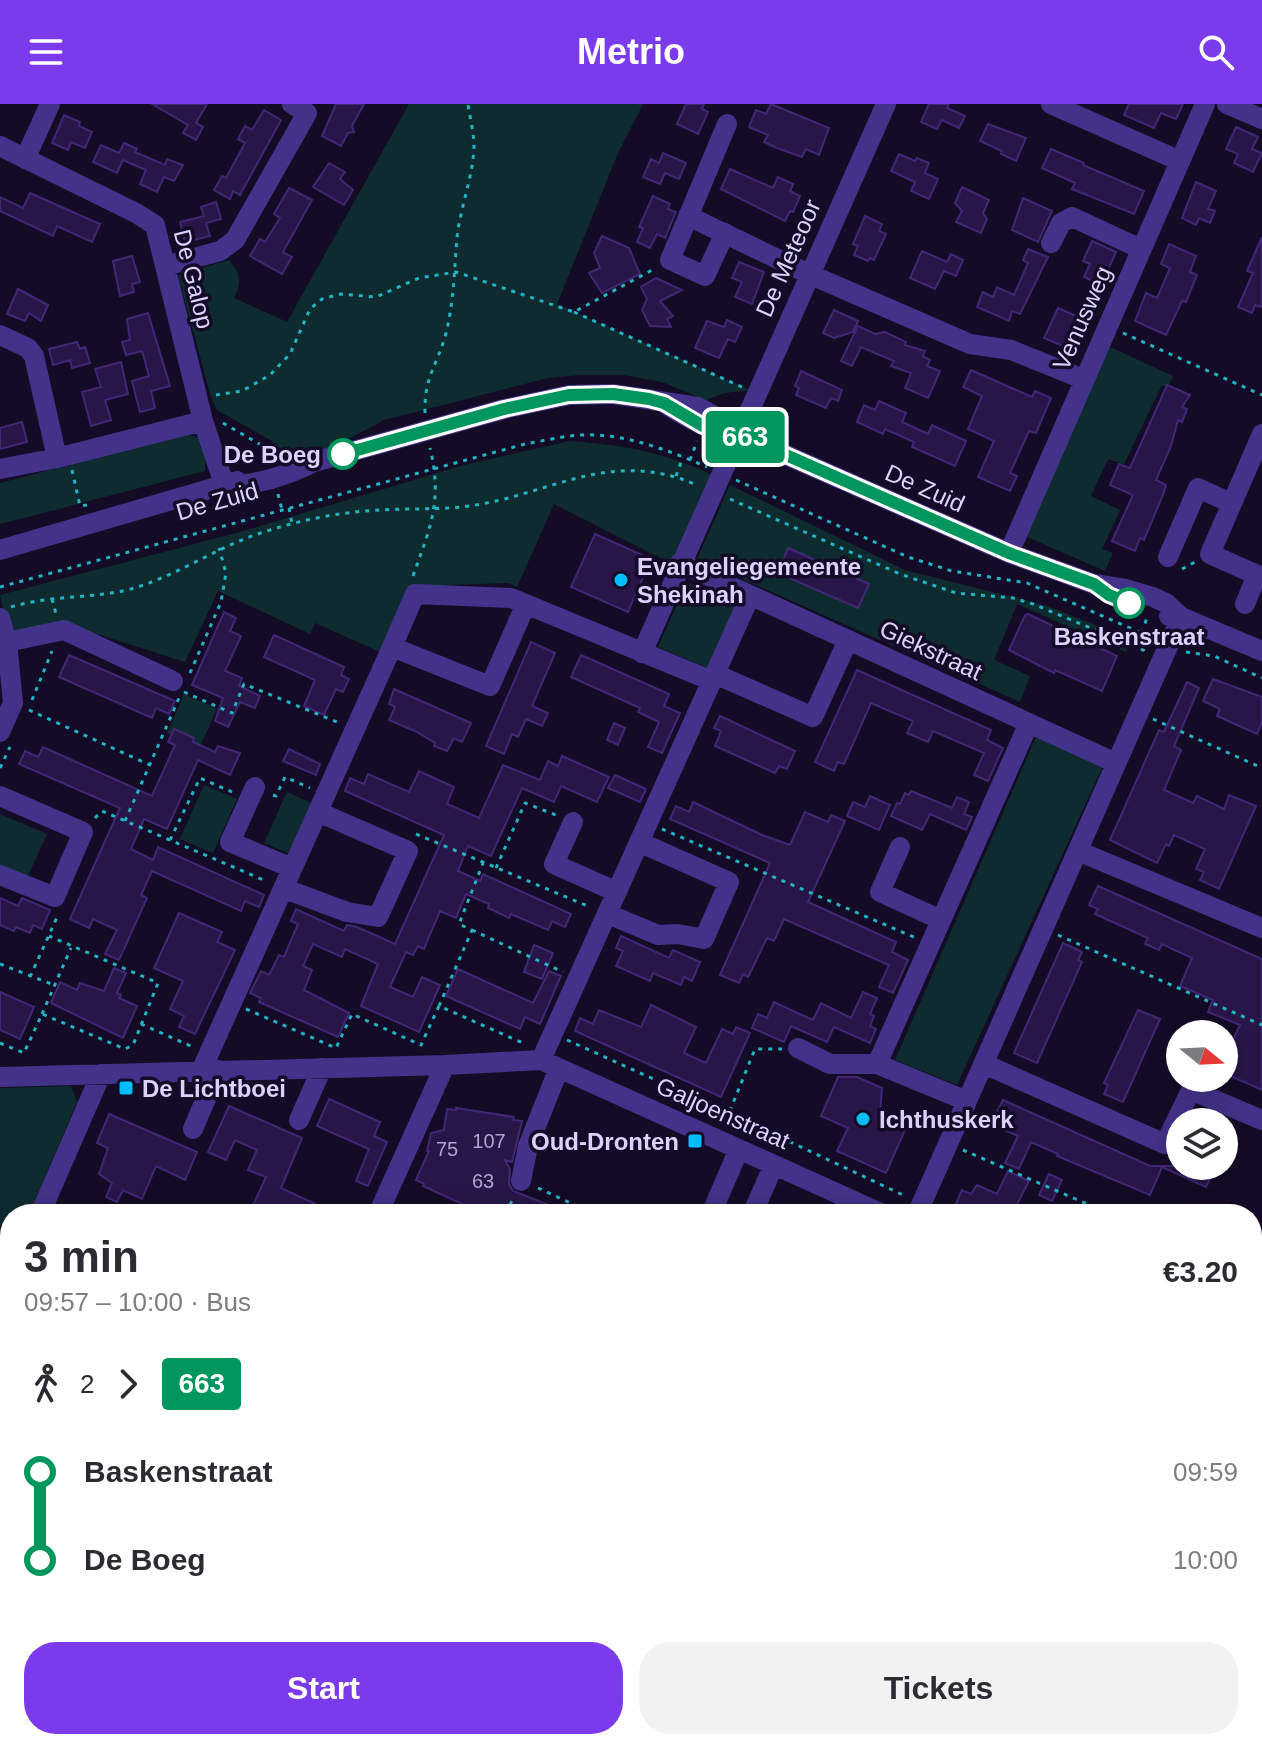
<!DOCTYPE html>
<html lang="en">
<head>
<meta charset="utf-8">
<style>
	:root { --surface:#fff; --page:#f2f2f3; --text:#2b2b33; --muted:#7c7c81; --accent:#7c3aed }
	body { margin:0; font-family:Arial,sans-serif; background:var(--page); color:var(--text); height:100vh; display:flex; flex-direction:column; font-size:30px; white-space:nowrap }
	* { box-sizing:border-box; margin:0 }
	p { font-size:26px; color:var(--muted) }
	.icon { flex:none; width:44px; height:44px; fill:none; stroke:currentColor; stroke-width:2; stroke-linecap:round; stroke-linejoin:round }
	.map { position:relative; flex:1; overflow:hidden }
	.sheet { position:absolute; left:0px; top:1100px; width:1262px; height:546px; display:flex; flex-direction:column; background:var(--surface); border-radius:32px 32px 0 0; box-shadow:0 4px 20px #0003 }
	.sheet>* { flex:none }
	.badge { padding:0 16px; border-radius:6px; font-size:28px; line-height:52px }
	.needle { width:52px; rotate:108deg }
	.fabs { position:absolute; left:1166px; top:916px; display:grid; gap:16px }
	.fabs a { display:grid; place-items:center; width:72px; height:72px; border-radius:50%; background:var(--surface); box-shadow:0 4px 20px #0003; font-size:40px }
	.map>.badge { position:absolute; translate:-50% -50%; box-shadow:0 0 0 4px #fff }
	.legs { display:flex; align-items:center; gap:12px; height:88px; padding:0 24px; font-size:26px }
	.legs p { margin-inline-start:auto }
	.headline { display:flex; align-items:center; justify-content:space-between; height:136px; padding:0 24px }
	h1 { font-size:44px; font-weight:700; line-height:60px }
	.cta { display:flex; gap:16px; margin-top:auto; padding:16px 24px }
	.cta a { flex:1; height:92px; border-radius:32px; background:var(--accent); color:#fff; font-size:32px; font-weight:700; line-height:92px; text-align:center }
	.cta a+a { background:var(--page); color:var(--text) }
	ul { padding:0 24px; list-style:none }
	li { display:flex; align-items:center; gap:28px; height:88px; font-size:30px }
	li i { display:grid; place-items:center; width:12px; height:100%; margin:0 10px; background:currentColor }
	li i::after { content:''; width:20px; height:20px; margin:-10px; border:6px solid; border-radius:50%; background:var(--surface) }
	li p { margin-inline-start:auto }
	li:first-child i { background:linear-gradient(#0000 50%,currentColor 0) }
	li:last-child i { background:linear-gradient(currentColor 50%,#0000 0) }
	header { display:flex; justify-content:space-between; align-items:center; height:104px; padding:0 24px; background:var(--accent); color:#fff; font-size:36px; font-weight:700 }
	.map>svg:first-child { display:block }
	.green { fill:#0e2c30 }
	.building { fill:#281648; stroke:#422677; stroke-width:2 }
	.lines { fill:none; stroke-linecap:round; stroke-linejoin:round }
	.path { stroke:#22b4c2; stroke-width:3; stroke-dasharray:4 6; stroke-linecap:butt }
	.minor { stroke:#423289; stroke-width:20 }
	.line-1-casing { stroke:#fff; stroke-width:18 }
	.line-1 { stroke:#00965e; stroke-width:12 }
	.stop-1-dot { fill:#fff; stroke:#00965e; stroke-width:4 }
	.poi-dot { fill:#00befc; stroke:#140c26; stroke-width:3 }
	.labels { text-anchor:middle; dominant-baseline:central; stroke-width:7; stroke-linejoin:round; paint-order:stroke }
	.number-label { font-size:20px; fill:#b0a2d1 }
	.street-label { font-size:24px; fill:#ddd1ff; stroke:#140c26 }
	.stop-label { font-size:24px; font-weight:bold; fill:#ddd1ff; stroke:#140c26; text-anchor:end }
	.poi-label { font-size:24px; font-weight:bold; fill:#ddd1ff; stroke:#140c26; text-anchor:start }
</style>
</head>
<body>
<header><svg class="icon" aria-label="menu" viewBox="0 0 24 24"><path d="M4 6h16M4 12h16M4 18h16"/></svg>Metrio<svg class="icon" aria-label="search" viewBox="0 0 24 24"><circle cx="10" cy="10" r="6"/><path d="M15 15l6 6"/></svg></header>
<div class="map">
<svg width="1262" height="1645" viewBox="0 0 1262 1645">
	<rect width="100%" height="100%" fill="#140c26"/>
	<!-- green -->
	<path class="green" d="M409,0h234l-25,49 -61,151 193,86 -25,3 -19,7 -44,-18 -38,-7h-44l-32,3 -164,42 -60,32 -45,9 -7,-20 -55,-31 -6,-13 -33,-122 51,-15c12,14 13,21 5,38l53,24z
		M1108,242l65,30 -5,11 -6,-2 -38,79 -16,-5 -17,37 29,14 -18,39 11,4 -8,18 -80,-35z
		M185,330l14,4 7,14 -1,19 -205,53v-41z
		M570,337c53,4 94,11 142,34l-40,89 -118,-60 -37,83 -9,-4 -98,3 -30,66 -65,-29 -5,11 -92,-43 -33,71 -113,-36 -62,13 -10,-44 240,-63 224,-67z
		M730,381l175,85 139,35 88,34 -6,13 -109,-48 -23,56 36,16 -10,26 -323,-143z
		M687,478l51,23 -28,64 -52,-22z
		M184,590l33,15 -18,39 -32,-15z
		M1036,633l67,29 -146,319 -62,-25z
		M204,681l33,14 -24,54 -33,-14z
		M287,688l24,11 -23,50 -24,-10z
		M0,710l47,20 -20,44 -27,-12z
		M71,982l6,16 -48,112h-19v17l-10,-5v-138z
		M473,1638l22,7h-207z"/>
	<!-- building -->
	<path class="building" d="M152,0h55l-11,19 7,4 -7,13 -13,-7 5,-8z
		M336,0h28l-12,22 2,6 -6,1 -7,13 -19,-10z
		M686,0h18l-2,5 6,3 -10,22 -21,-10z
		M771,0l58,24 -10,27 -13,-6 -4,8 -25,-9 -13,-6 4,-7 -19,-8 7,-17 10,4z
		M929,0h20l-2,4 18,8 -6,12 -17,-8 -5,9 -16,-7z
		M1129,0h54l-7,15 -15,-6 -7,15 -30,-13z
		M264,6l17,10 -41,75 -7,-4 -3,8 -16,-9 8,-14 4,2 19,-35 -7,-4 7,-13 7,4z
		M64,11l16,7 -1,4 13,6 -7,16 -14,-6 -3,8 -16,-7z
		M988,20l38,14 -10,23 -15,-7 1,-3 -22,-10z
		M1236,23l22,10 -6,12 10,4 -9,19 -19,-9 4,-9 -12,-5z
		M124,39l13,6 -2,3 30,13 2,-6 16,6 -9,16 -10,-4 -7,15 -17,-8 6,-14 -23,-10 -6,13 -24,-11 8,-17 18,8z
		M1051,45l33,14 -1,2 61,26 -10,23 -62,-25 3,-6 -33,-15z
		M663,49l23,10 -7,16 -14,-6 -5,11 -17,-7 8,-18 8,4z
		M899,50l16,7 2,-3 12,5 -4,10 13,6 -9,20 -18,-8 4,-9 -24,-11z
		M329,59l16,9 -5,7 13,11 -9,15 -31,-18z
		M730,65l43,19 5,-11 15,7 -3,7 10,5 -7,16 -3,-1 -5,10 -64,-32z
		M1196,78l20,9 -8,18 7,2 -5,12 -11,-5 -3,7 -14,-7z
		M962,83l27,13 -6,13 4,6 -6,14 -25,-11 6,-11 -7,-8z
		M289,84l23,12 -29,52 9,5 -10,17 -32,-18 10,-17 5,3 15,-24 -6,-4z
		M30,89l70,31 -8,18 -35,-16 -4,10 -53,-25v-14l23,11z
		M653,92l17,8 -2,5 8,3 -11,26 -8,-4 -7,14 -13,-6 6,-14 -4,-1z
		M1023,94l29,13 -14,31 -26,-12z
		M216,98l5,17 -15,4 4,13 -25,6 -5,-20 24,-6 -3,-9z
		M865,112l17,8 -3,7 7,3 -12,26 -4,-2 -2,3 -14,-6 4,-9 -5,-2z
		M602,132l27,12 11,26 -38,19 -13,-20 11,-5 -6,-15z
		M1262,133v70l-7,-2 -3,8 -14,-6 15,-34 -6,-2z
		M1092,137l24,11 -15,33 -17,-8 6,-13 -7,-3z
		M1169,140l27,12 -6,16 7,3 -11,27 -4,-1 -16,34 -31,-14 11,-28 11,5 13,-30 -9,-4z
		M1028,145l20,8 -28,57 -8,-3 -3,10 -32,-14 6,-15 10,5 4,-10 17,8 14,-32 -5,-3z
		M922,147l25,11 4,-8 12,6 -7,16 -12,-5 -9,18 -25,-11z
		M132,152l8,26 -8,2 2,8 -14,4 -7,-35z
		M739,158l25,10 -12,32 -17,-7 7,-15 -10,-4z
		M656,174l26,12 -22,11 13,15 -6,3 4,8 -21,-1 -8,-16 5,-11 -6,-12z
		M18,185l30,16 -7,16 -12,-8 -4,8 -18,-7z
		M1058,204l18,8 -13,30 -19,-8z
		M834,206l24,11 -5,11 -19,6 -11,-5z
		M148,209l22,73 -19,5 4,17 -15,4 -8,-31 17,-5 -7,-25 -16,4 -4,-13 8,-2 -3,-21z
		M727,216l15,7 -7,15 -7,-3 -9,19 -24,-10 12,-27 17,6z
		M858,222l17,8 10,-2 21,10 -1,3 20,6 -2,5 7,4 -3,6 13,5 -12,27 -23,-10 6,-15 -20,-7 3,-5 -33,-14 -9,19 -11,-5z
		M77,238l3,7 5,-2 5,16 -18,5 -2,-8 -17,5 -4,-16z
		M121,258l7,32 -23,6 6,20 -20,6 -9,-34 19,-5 -6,-18z
		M971,266l61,27 3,-6 16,7 -15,35 -7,-2 -19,42 7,3 -7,15 -32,-14 16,-36 -26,-12 14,-33 -19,-9z
		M801,267l41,19 -4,11 -7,-3 -5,10 -30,-13 3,-7 -4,-2z
		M1167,281l23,10 -8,12 5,2 -5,13 -4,-2 -7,26 -15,34 10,5 -2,7 -20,48 -4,-2 -5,13 -23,-10 21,-46 -23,-10 9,-21 11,4z
		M879,297l27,12 -4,9 26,12 4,-9 34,16 -11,25 -43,-19 2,-5 -29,-13 -2,5 -26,-12 7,-17 11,5z
		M22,318l5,20 -27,7v-21z
		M595,430l56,25 -23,53 -57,-25z
		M788,444l81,36 -11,24 -80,-35z
		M224,508l12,6 -6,13 11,5 -16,35 17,7 -3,8 21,10 -5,12 -15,-6 -12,25 -13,-6 8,-23 -31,-13z
		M1028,510l89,42 -15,35 -47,-21 -1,3 -45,-23 16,-35z
		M274,531l70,32 -3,8 8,4 -6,13 -7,-3 -12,26 -20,-9 11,-26 -51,-23z
		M531,538l24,11 -23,53 16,7 -6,13 -16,-7 -8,18 -6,-3 -8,20 -18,-8z
		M69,551l106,46 -6,13 -13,-6 -4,10 -93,-41z
		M581,551l88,39 -5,12 16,7 -18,40 -14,-6 11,-25 -21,-10 2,-4 -69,-31z
		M857,566l134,60 -4,10 16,8 -15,33 -14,-6 10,-22 -51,-22 -5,11 -21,-9 6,-12 -42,-18 -27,61 -6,-2 -4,9 -19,-9z
		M1213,575l49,18v25l-5,12 -40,-18 3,-7 -17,-8z
		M1187,578l12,6 -25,58 7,4 -17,40 29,13 4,-7 27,13 5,-14 27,11 -37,83 -19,-9 4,-8 -8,-3 9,-20 -31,-14 -5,11 -3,-2 -9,19 -47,-23 49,-110 5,2z
		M394,585l77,34 -9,19 -8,-4 -7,13 -13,-5 1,-3 -18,-11 -28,-12 6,-13 -6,-3z
		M720,612l75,35 -8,18 -8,-3 -4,7 -60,-27 6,-15 -7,-3z
		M614,619l11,5 -7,17 -11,-5z
		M174,625l20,9 -1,4 22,10 3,-6 22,7 -10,22 -32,-15 -31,69 -23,-10 -13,30 22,11 5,-13 106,48 -5,12 -14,-6 -4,10 -89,-40 -11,24 6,3 -28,62 -14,-6 12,-24 -24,-11 -4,9 -19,-9 50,-111 -101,-44 6,-13 13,6 5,-10 109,49 23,-51 -7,-3z
		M289,645l31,15 -4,11 -33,-14z
		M562,652l47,21 -12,25 -36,-16 -7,16 -32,-14 -31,68 -23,-10 -10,25 22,10 3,-7 88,40 -6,13 -13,-6 -4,9 -37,-16 -2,4 -21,-10 1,-4 -23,-10 -10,24 -16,-7 -16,38 -6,-3 -5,9 -7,-3 -16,35 23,10 9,-20 18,8 -21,47 -58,-26 17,-42 -33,-15 -3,8 -29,-13 -10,22 9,4 -8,20 45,23 -11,24 -79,-35 2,-4 -11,-5 11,-22 8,4 10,-20 5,2 14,-33 -7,-3 5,-12 48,22 3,-6 10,2 38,17 49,-109 -99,-44 5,-13 14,6 4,-10 41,18 10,-21 35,16 -7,17 32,14 24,-53 37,15 8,-19 10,5z
		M615,671l31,14 -6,13 -32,-14z
		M911,687l41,17 5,-11 12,5 -5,12 8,3 -6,13 -36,-16 -8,16 -31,-14 6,-13 3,1 5,-11 4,2z
		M870,692l20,9 -11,25 -32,-14 6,-14 12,5z
		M693,698l69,33 28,10 15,-33 23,10 3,-7 14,6 -37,81 88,40 -4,10 16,8 -15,33 -14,-6 10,-22 -105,-46 -10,22 -7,-3 -19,39 -5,-3 -4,9 -19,-8 50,-112 -100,-44 6,-13 13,6z
		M1098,782l164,73v131l-38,-17v-22l3,1 13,-27 -32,-13 5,-12 -33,-14 12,-28 -30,-14 -3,6 -14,-6 3,-6 -53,-24 3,-5 -9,-4z
		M0,794l18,8 4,-8 28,12 -8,19 -9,-4 -3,8 -14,-6 -2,4 -14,-6z
		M179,809l43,19 -5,10 18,8 -40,84 -16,-7 5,-11 -14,-7 13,-28 -29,-13z
		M621,832l48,22 4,-8 27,12 -8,19 -8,-4 -3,8 -28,-12 -3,8 -34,-15 7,-15 -7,-3z
		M1063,839l19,9 -4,8 4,2 -45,101 -23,-10z
		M534,841l19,8 -11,26 -18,-7z
		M114,864l12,5 -9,20 4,2 -2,3 18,8 -14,32 -72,-35 9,-21 17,8 3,-7 24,8z
		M458,865l75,34 16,-32 12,5 -21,48 -15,-7 -5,12 -74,-33z
		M0,888l34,15 -14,32 -20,-9z
		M863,888l14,6 -7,16 4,2 -4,10 6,3 -6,14 -36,-16 -7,15 -36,-16 -7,16 -32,-14 6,-14 9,4 7,-16 39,18 8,-17 30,15z
		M651,901l45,22 -12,26 22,10 16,-34 11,5 3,-7 14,6 -29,64 -146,-66 5,-13 13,6 6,-14 42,17z
		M1138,906l22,9 -37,83 -19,-8 4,-9 -4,-2z
		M838,973h19l25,11 -2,24 28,11 -22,50 -49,-22 11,-23 -27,-12z
		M329,995l51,23 -6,14 13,6 -19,44 -12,-5 13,-32 -52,-23z
		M1003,996l147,66h66l-10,21 -44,-20 -12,28 -93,-39 1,-2 -27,-12 -12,27 -14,-6 13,-27 -18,-8 3,-6 -9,-4z
		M229,1002l73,32 -21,50 56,26h-88l17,-37 -18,-7 9,-20 -22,-10 -9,20 -18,-8z
		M456,1004l58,9 -1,3 9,1 -10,41 -7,-2 5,9 -1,15 4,7 36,14 -4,9h-61l-61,-28 1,-2 -8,-4 13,-29h-2l4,-18 13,-3 3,-21 9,1z
		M109,1010l88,38 -12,28 -29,-14 -14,33 -19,-9 -6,12 -11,-5 6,-14 -13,-9 9,-26 -11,-5z
		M1008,1067l21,10 -17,33h-38l-19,-8 7,-16 9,4 6,-9 20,9z
		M1049,1070l13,6 -10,21 -13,-6z"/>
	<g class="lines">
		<!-- path -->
		<path class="path" d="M574,208l168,75
			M1123,229l139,62
			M216,291l26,-4 28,-16 20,-21 20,-45 12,-10 19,-5 35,3 43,-19 37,-6 118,40 82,-44
			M425,309c-1,-35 11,-46 20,-76 9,-33 9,-66 12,-99 3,-30 16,-61 17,-91 0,-14 -4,-29 -6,-43
			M223,319l40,23 5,14
			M690,356l7,-19
			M72,366l8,36 7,-1
			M676,372l7,-19
			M736,376l172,77 44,14 75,12 126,55
			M278,390l4,16
			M730,395l170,75 56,19 57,5 20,6 115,48
			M289,404l3,16
			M1182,465l15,-8
			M413,472c17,-48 30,-75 17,-128
			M0,483l525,-143c18,-3 37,-8 56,-9 43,-2 87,15 126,32
			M52,495l4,15
			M11,503c39,-12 81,-8 120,-18 46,-13 87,-43 133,-57 33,-11 67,-18 101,-21 32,-3 64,-1 96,-4 86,-9 146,-61 236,-22
			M1142,529l6,-19
			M1129,540l6,-14
			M1186,548l28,4 48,22
			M190,569l31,-71 5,-29 -7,-25
			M184,588l48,21 12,-29 93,38
			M32,596l20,-49
			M29,606l121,55
			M1153,615l109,49
			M0,664l10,-21
			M273,691l3,1 9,-19 25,11
			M95,714l7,-7 164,70
			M125,717l54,-123
			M662,725l254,109
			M416,730l174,73
			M170,736l30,-62 32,14
			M496,764l29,-65 31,12
			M472,826l91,42
			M1058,831l204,90
			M0,860l54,21
			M30,873l28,-62
			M439,902l33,-76 -13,-6 24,-61
			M246,905l90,39 16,-34 69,31 18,-39 84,37
			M42,910l29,-66
			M141,920l52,23
			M567,936l162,73 26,-64h27
			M0,939l24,10 18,-39 83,35 8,-4 25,-62 -109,-47
			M724,1021l5,-12 176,83
			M963,1046l147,64
			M538,1084l56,26
			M506,1110l8,-18
			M1252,1172l10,4
			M0,1358l10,4
			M1252,1453l6,3 4,-8
			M5,1455v43l5,2
			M0,1535l10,2
			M0,1596l3,-6 7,3
			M999,1645l4,-9"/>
		<!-- minor -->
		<path class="minor" d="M1051,0l129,57
			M1227,0l35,15
			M0,42l136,67 19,12 48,196 22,66
			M25,55l25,-55
			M688,112l121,58 161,70 41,6 72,29
			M725,129l-20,43 -35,-16 57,-136
			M1051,139l10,-20 11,-6 69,32
			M165,162l55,-15 15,-11 72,-127 -15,-9
			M0,231l28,13 6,8 23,102
			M664,299c25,16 45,28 74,31l271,119 85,31 32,5 27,8 13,6 15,14
			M0,365l57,-11 146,-37
			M225,383c35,-4 57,-9 89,-25l190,-53 65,-14 44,-1 85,13 26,14 14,13
			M0,446l237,-69
			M1009,449l196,-449
			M1168,453l30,-69 33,15
			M680,459l436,200
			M1245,500l12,-29 -47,-21 52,-120
			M1169,512l12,1 81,34
			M0,514l7,24 6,61 -13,29
			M7,538l57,-12 109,51
			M392,543l23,-53 96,4 201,83
			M642,549l244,-549
			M715,570l98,43 35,-77
			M255,683l-25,55 62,26
			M0,692l83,36 -28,65 -55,-22
			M573,718l-19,42 63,28
			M900,743l-20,45 61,28
			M1078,747l184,77
			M285,785l62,23 31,5 30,-66 -90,-39
			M608,810l50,21 20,-1 26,5 25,-57 -90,-40
			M798,944l32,16h47
			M541,956l209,-464
			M984,960l181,80 26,-54 71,30
			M201,967l191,-424 98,39 36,-82
			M0,973l445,-12 96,-5 342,154
			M967,997l-90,-37 152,-341
			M299,1016l23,-52
			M193,1025l25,-59
			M521,1077l7,-35 31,-78
			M40,1110l61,-140
			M378,1110l67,-149
			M711,1110l28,-65
			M752,1110l22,-49
			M917,1110l264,-597
			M0,1201l10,-22
			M0,1216l10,4
			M1252,1257l10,-23
			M1252,1351l10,5
			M0,1440h5l5,-11
			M1252,1604l10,5
			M497,1636l20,9
			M0,1643l327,-7
			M786,1645l4,-9
			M1078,1645l4,-9"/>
	</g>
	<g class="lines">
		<!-- line-1 casing -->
		<g class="line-1-casing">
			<path id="line-1" d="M343,350l161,-45 65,-14 44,-1 36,5 15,4 39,23 15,6 20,2 271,119 85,31 15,11 20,8"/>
		</g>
		<!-- line-1 -->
		<use href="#line-1" class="line-1"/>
	</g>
	<!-- markers -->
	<g class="stop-1-dot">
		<circle cx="343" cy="350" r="14"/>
		<circle cx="1129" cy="499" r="14"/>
	</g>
	<g class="poi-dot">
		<circle cx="621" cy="476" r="8"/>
		<rect x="118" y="976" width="16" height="16" rx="4"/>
		<circle cx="863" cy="1015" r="8"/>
		<rect x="687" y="1029" width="16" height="16" rx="4"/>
	</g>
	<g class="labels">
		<!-- number labels -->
		<g class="number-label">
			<text x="489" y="1037">107</text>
			<text x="447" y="1045">75</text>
			<text x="483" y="1077">63</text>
		</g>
		<!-- street labels -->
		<g class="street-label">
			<text transform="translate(788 154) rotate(-66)">De Meteoor</text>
			<text transform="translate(194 175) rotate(76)">De Galop</text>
			<text transform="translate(1082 214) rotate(-66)">Venusweg</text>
			<text transform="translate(925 384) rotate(24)">De Zuid</text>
			<text transform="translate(217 397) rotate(-16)">De Zuid</text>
			<text transform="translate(931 546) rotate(25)">Giekstraat</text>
			<text transform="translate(723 1009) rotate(24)">Galjoenstraat</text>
		</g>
		<!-- stop labels -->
		<g class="stop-label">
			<text x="321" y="350">De Boeg</text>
			<text x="1129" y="532" text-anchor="middle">Baskenstraat</text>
		</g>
		<!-- poi labels -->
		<g class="poi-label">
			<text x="637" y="462">Evangeliegemeente<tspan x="637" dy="28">Shekinah</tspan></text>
			<text x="142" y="984">De Lichtboei</text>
			<text x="879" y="1015">Ichthuskerk</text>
			<text x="679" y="1037" text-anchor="end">Oud-Dronten</text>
		</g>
	</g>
</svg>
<div class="fabs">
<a><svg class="needle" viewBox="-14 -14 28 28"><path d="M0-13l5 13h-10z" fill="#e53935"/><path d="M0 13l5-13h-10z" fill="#7c7c81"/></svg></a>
<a><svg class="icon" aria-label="layers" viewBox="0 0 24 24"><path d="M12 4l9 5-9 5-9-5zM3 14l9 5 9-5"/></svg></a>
</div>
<b class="badge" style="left:745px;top:333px;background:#00965e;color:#fff">663</b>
<section class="sheet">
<div class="headline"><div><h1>3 min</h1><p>09:57 – 10:00 · Bus</p></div><b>€3.20</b></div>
<div class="legs"><svg class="icon" aria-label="walk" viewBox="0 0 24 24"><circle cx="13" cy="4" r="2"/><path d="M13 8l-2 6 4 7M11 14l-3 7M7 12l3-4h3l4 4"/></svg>2<svg class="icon" aria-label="forward" viewBox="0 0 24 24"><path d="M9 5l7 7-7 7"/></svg><b class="badge" style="background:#00965e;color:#fff">663</b></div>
<ul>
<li><i style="color:#00965e"></i><b>Baskenstraat</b><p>09:59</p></li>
<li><i style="color:#00965e"></i><b>De Boeg</b><p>10:00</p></li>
</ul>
<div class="cta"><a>Start</a><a>Tickets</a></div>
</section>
</div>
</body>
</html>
